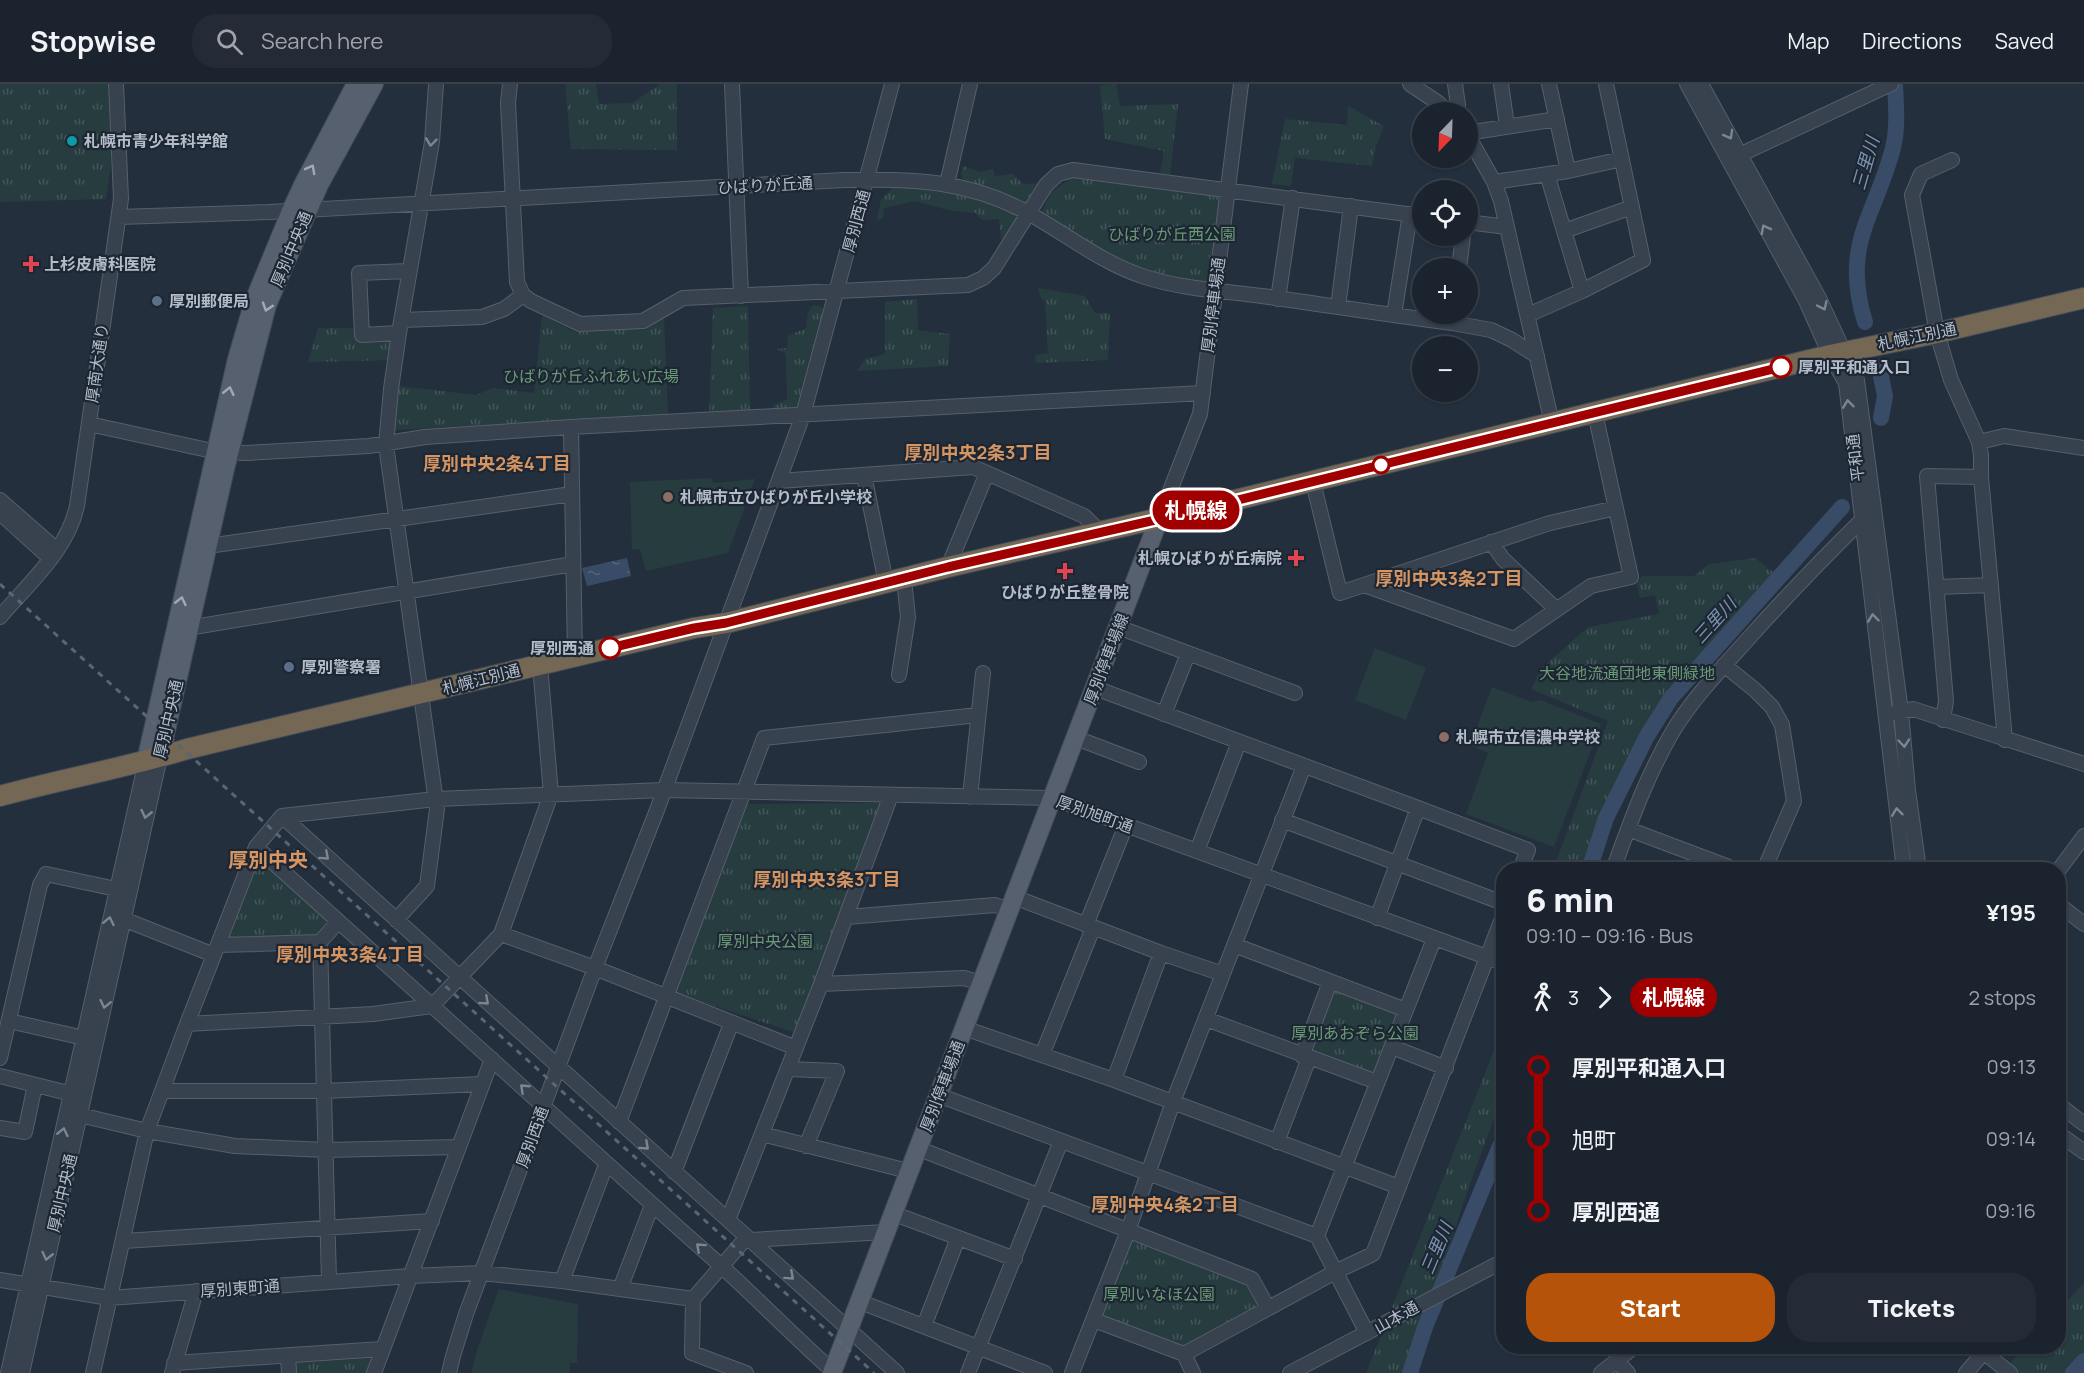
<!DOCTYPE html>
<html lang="en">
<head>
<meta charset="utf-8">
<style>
	:root { --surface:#1b232e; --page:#242b36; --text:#f1f3f6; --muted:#a0a4aa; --line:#39404a; --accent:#b45309 }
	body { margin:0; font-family:Manrope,"Noto Sans JP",sans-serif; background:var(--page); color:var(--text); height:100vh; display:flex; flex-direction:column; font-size:22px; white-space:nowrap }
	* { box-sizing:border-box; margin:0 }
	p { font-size:20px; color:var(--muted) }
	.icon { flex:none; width:33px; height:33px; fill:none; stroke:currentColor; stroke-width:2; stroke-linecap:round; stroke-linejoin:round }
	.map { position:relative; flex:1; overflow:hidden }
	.panel { position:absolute; left:1496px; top:778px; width:570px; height:492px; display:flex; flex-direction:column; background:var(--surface); border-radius:24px; box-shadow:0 2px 4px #0004,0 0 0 2px var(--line) }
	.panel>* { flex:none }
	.badge { padding:0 12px; border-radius:20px; font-size:21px; line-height:39px }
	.needle { width:39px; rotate:203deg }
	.fabs { position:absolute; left:1412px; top:18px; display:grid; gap:12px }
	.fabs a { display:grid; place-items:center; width:66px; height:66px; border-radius:50%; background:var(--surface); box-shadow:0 2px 4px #0004,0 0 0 2px var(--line); font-size:30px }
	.map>.badge { position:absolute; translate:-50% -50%; box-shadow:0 0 0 3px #fff }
	.legs { display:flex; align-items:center; gap:9px; height:66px; padding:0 30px; font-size:20px }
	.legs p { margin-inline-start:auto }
	.headline { display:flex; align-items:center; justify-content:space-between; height:102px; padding:0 30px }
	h1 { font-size:33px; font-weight:800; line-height:45px }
	.cta { display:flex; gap:12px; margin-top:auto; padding:12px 30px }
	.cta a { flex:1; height:69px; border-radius:24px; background:var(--accent); color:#fff; font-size:24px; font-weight:800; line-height:69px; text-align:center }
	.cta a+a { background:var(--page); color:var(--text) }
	ul { padding:0 30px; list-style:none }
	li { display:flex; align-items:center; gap:21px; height:72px; font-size:22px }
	li i { display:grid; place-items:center; width:9px; height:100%; margin:0 8px; background:currentColor }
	li i::after { content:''; width:15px; height:15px; margin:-8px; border:4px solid; border-radius:50%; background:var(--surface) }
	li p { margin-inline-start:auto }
	li:first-child i { background:linear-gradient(#0000 50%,currentColor 0) }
	li:last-child i { background:linear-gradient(currentColor 50%,#0000 0) }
	header { display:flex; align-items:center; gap:36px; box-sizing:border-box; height:84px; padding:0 30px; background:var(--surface); border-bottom:2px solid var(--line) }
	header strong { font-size:28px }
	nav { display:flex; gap:33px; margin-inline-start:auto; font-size:21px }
	.search { width:420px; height:54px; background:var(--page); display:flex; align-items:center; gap:15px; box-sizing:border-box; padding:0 21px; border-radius:24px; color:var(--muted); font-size:22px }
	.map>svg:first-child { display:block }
	.grass { fill:url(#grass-tufts) }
	.pitch { fill:#263c3f }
	.water { fill:url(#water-ripples) }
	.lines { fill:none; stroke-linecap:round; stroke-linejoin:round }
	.river { stroke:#394c67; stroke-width:16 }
	.minor-casing { stroke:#565f6c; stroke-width:16 }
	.major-casing { stroke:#414a57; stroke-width:20 }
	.highway-casing { stroke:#434c59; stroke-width:22 }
	.minor { stroke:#38414e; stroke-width:14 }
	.major { stroke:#56606e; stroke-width:18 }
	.highway { stroke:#746855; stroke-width:20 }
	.rail { stroke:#5a6575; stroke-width:3; stroke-dasharray:6 6; stroke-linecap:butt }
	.oneway { stroke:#7c8592 }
	.oneway2 { stroke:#a1aab7 }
	.line-1-casing { stroke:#fff; stroke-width:14 }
	.line-1 { stroke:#a00000; stroke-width:9 }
	.culture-dot { fill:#0f9aa8; stroke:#1d2633; stroke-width:2 }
	.health-dot { fill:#e0444e; stroke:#1d2633; stroke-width:2 }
	.service-dot { fill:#5c6f8a; stroke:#1d2633; stroke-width:2 }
	.stop-1-dot { fill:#fff; stroke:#a00000; stroke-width:3 }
	.education-dot { fill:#8d6e63; stroke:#1d2633; stroke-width:2 }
	.labels { text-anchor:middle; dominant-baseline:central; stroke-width:4.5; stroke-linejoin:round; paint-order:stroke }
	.poi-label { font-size:16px; font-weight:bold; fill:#b4bcc9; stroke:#1d2633; text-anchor:start }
	.street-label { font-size:16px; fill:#b4bcc9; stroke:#1d2633 }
	.park-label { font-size:16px; fill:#6b9a76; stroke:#1d2633 }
	.stop-label { font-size:16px; font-weight:bold; fill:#b4bcc9; stroke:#1d2633; text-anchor:start }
	.water-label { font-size:18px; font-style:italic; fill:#7c92b1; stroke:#1d2633 }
	.neighbourhood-label { font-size:18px; font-weight:bold; fill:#d59563; stroke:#1d2633 }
	.quarter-label { font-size:20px; font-weight:bold; fill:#d59563; stroke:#1d2633 }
</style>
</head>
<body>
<header>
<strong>Stopwise</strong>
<div class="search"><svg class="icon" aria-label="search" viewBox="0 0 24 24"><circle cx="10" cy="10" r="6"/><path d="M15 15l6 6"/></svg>Search here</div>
<nav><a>Map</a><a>Directions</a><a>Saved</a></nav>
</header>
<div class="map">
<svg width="2084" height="1289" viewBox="0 0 2084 1289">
	<defs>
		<pattern id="grass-tufts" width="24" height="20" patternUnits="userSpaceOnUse" patternTransform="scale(1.5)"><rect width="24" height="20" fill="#263c3f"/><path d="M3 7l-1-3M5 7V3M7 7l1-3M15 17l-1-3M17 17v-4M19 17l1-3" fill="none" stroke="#435659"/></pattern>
		<pattern id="water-ripples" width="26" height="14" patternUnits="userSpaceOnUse" patternTransform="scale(1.5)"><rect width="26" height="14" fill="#394c67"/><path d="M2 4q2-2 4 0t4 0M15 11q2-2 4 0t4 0" fill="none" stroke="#53647b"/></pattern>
	</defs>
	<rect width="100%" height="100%" fill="#242f3e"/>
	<!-- grass -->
	<path class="grass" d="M0,0h108l3,80 -5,35 -106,3z
		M565,0h31l3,20 33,-1 28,-19h17v66l-106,-1z
		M1116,0l4,22 58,-2 -8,72 -10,-1 4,-24 -59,-12 -5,-54z
		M1348,22l36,20 -9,23 -3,17 -77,-8 -4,28 -19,-2 13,-65 62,6z
		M963,82l17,6 13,-3 2,7 18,-2 10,10 23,-1 -18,27 -58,-21 -9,-14z
		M1075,92l147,20 -11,87 -33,-2 -29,-5 -109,-60 11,-24z
		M894,102h29l46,7 44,17 7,16 -13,15 -6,-2 -2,-20 -17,1 -6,-7 -23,-2 -38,-10 -31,7 -1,10 -6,3 4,-21z
		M1038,204l47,8 10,17h15l-2,47 -72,3 -1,-8 13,-2 -3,-52 -4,-3z
		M917,215l1,31 32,4 -2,32 -91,5 8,-12 20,-5v-52z
		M813,221l8,1 4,11 -25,89 -7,7 -19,4 -1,-12 14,-6 -1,-43 -2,-4 -6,-1 -1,-2 10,-1 1,-12 18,-8 2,-16z
		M748,222l2,109 -41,3 4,-110z
		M542,231l33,17 71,-4 18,-10 4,98 -274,14 -2,-3 6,-41 78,9 17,-7 41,5z
		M318,244h37l8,9 32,-1 -3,24 -84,2z
		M1755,474l22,17 -132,159 -34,60 -26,76h-32l55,-149 -77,-32 12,-22 45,-40 71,-13 -4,-19 -15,3 -3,-15 5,-7h52l15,-12z
		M884,719l-85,231 -123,-41 71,-189z
		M259,771l74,67 -13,16 -95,5z
		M1332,902l71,26 -27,67 -70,-25z
		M1503,944v66l-36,98 -59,181h-42z
		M1132,1155l114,42 13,24 -75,44 -83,-29z
		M2084,1199v90h-83l24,-26h33v-36z
		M375,1274l-5,15h-74l-1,-10z"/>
	<!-- pitch -->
	<path class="pitch" d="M712,394l1,5 42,-4 -27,74 -82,18 -6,-22 -8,1 -2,-68z
		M1375,564l51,20 -20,52 -51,-20z
		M1492,603l40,15 9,-2 60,24 -47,123 -88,-33 22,-61 -18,-8z
		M499,1205l79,15 -1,59h-7v10h-99l7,-26z"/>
	<!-- water -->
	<path class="water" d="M627,474l4,18 -44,10 -5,-18z"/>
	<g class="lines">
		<!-- river -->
		<path class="river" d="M1865,238c-24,-78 10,-105 28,-174 5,-20 3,-43 2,-64
			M1879,283l6,29 -4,22
			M1589,786l17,-52 41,-82 24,-38 171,-191
			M1410,1289l15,-46 78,-188
			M2073,1289l11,-12"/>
		<!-- minor casing -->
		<g class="minor-casing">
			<path id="minor" d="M510,0l-2,19 9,179 6,13 8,6 49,23 63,-3 40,-23 285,-13 15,-7 11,-10 52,-83 12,-11 15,-4 349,46
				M732,0l9,212
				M1410,0l27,18 11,10
				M1501,0l6,42
				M1549,0l19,87
				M1687,0l119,217 24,54 16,28 58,487
				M1701,0l118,214 38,82 44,332 7,78 11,80
				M1454,28l4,-7 -3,-21
				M1467,49l90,-14
				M1467,50l27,48 7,19 51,222
				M1733,74l158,-74
				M1952,76l-31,14 -9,21 25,138 14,47 28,62 2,13v22l24,263
				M1547,90l35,117
				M1494,98l74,-11 54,-12
				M947,100l23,-100
				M119,133l150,-5 575,-32c69,-1 123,-1 186,34 39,22 72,49 115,63 37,12 79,14 117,19 64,9 127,19 190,27l39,7 21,10 25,16
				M1467,138l40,5
				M1564,147l68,-24
				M1459,184l4,-32
				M1278,215l15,-101
				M1338,223l13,-101
				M1394,231l16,-101
				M1528,231l54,-24 61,-31 -37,-176
				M402,236l80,-3 22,-8 19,-14
				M399,249l-37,2 -3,-62 50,-2
				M89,340l128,28 30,1 122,-7 56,-9 146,-10 632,-34
				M571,343l4,230
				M1979,358l25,-6 80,12
				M864,391l22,108
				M779,397l194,-14 111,49 17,17
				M1313,398l27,111 210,-70 66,-15
				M0,416l57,50
				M0,429l51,46
				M1159,435l41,-105 41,-330
				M1491,458l12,17 53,50
				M201,463l371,-53
				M948,483l39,-94
				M1364,501l150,54 77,-53 40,-9 -36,-164
				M1937,503l54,-2
				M0,533c29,-34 67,-66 77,-111l44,-307 -5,-115
				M1118,543l177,66
				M182,545l391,-65
				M1724,581l31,25 17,17 10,18 12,76 -30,69
				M899,591l9,-58 -4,-38
				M1095,604l323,120 110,42 -8,20
				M1894,629l19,-4 171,55
				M1164,630l24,-60
				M1943,636l3,-19 -19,-225 54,1
				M1076,654l63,24
				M970,713l13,-124
				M282,732l615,557
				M1282,736l221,83
				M1628,745l109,41
				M256,763c154,140 308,279 463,417 39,35 76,74 116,109
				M1197,767l42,-109
				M1613,786c18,-49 33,-93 60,-139 20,-33 49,-63 75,-92 37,-41 75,-81 114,-119l5,-1
				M2058,787l26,-35
				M1014,813l147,56 62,21
				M2058,820l26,20
				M847,833l148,-12 15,5
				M1377,834l41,-110
				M123,835l91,36
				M396,836l31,-34 10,-77 -51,-364 5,-56 8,-56 33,-191 4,-58
				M1086,841l40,-100
				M501,850l94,34 201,80
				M218,861l102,-3
				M1234,861l172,65
				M821,900l143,-6 17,5
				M1206,935l171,63
				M9,937l75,17
				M187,940l186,-10 59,-8 69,-72 50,-140 -11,-129
				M964,944l150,52 285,107
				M1392,963l54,21
				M1042,971l51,-127
				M1302,972l28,-74
				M0,974l40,-173 6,-11 70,15
				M788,985l49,2 -31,75
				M0,992l72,18
				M1114,996l47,-127
				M162,1007h162l158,-7
				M938,1011l379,141 50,97
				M2058,1020l26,20
				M80,1031l67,16 88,15 91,4 132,-3
				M619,1038l145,-384 214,-23
				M0,1044l25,4 10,-47
				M2058,1049l26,19
				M762,1050l146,37
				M1277,1058l32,-84
				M917,1064l335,131 16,29
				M674,1088l57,-148
				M892,1129l123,46
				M728,1136l93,-236 70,-189
				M1317,1152l117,-297
				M751,1156l134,-8
				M124,1157l308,-20
				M0,1196l109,18 302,-22 70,-3 81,8 131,18 54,-62
				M329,1197l-9,-339 18,-20
				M562,1197l44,-116
				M620,1205l32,-84
				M693,1215l-1,54 54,20
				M858,1217l187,72
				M1094,1236l90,34 9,19
				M924,1242l34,-88
				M1977,1263l33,26
				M1184,1270l153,-83 36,-17 130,-338
				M288,1271l1,18
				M1616,1276l12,13
				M174,1279l208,-14
				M8,1289l138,-612
				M22,1289l138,-616
				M93,1289l54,-242 40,-107 69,-177 26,-31 154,-17 228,-9 388,8 451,165
				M172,1289l24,-82
				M374,1289l118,-314
				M449,1289l4,-17 13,-42 129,-346 62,-158 146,-395 89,-331
				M968,1289l93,-232
				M1072,1289l56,-142 45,-129 131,-336
				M1290,1289l213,-112
				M1601,1289l33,-26
				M1966,1289l18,-21"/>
		</g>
		<!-- major casing -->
		<g class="major-casing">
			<path id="major" d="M160,673l65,-288 42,-164 52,-120 55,-101
				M146,677l91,-402 17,-58 37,-90 12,-26 53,-101
				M832,1289l327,-854"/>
		</g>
		<!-- highway casing -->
		<g class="highway-casing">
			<path id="highway" d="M0,712c62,-17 125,-28 187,-47l507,-121 32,-5 222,-56 238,-55 644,-157 107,-22 147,-35"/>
		</g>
		<!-- minor -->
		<use href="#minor" class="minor"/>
		<!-- major -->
		<use href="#major" class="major"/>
		<!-- highway -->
		<use href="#highway" class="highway"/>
		<!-- rail -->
		<path class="rail" d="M0,500l874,789"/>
	</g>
	<!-- one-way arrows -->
	<defs><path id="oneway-chevron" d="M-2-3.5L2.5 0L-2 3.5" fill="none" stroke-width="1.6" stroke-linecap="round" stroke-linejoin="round" transform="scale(1.5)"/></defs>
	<g class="oneway">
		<use href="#oneway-chevron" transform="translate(1729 51) rotate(61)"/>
		<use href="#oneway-chevron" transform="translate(431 58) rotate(97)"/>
		<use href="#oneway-chevron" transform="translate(1765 145) rotate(-118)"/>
		<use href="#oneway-chevron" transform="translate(1823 222) rotate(65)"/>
		<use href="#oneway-chevron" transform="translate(1848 320) rotate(-97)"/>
		<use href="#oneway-chevron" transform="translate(1873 534) rotate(-97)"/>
		<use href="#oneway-chevron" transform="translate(1904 659) rotate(85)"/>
		<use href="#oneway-chevron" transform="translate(1897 728) rotate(-97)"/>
		<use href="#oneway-chevron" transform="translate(146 730) rotate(103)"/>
		<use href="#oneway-chevron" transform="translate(325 772) rotate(42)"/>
		<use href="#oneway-chevron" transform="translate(109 837) rotate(-78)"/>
		<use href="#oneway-chevron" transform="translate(485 917) rotate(42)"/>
		<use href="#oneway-chevron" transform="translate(105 920) rotate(102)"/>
		<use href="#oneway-chevron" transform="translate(524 1004) rotate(-137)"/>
		<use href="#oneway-chevron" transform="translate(63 1048) rotate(-77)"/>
		<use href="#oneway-chevron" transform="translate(645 1062) rotate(42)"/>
		<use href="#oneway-chevron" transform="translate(700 1163) rotate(-138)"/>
		<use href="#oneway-chevron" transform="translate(47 1172) rotate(103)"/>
		<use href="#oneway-chevron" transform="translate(790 1192) rotate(42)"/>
	</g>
	<g class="oneway2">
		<use href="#oneway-chevron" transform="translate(311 85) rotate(-62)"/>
		<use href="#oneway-chevron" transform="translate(267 223) rotate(108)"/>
		<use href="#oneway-chevron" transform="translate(229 307) rotate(-77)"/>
		<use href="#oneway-chevron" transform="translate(181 517) rotate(-77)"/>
	</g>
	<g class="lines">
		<!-- line-1 casing -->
		<g class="line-1-casing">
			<path id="line-1" d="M610,564l84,-20 32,-5 222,-56 225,-51 608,-149"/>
		</g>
		<!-- line-1 -->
		<use href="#line-1" class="line-1"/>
	</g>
	<!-- markers -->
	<circle class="culture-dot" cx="72" cy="57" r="6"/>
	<g class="health-dot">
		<path d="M28 171h6v6h6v6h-6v6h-6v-6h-6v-6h6z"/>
		<path d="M1293 465h6v6h6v6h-6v6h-6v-6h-6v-6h6z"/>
		<path d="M1062 478h6v6h6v6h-6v6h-6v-6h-6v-6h6z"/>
	</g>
	<g class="service-dot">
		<circle cx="157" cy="217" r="6"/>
		<circle cx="289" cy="583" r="6"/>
	</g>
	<g class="stop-1-dot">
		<circle cx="1781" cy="283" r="10"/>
		<circle cx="1381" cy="381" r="8"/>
		<circle cx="610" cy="564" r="10"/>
	</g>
	<g class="education-dot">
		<circle cx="668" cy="413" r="6"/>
		<circle cx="1444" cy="653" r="6"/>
	</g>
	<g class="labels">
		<!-- poi labels -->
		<g class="poi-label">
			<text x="84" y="57">札幌市青少年科学館</text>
			<text x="44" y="180">上杉皮膚科医院</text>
			<text x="169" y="217">厚別郵便局</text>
			<text x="680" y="413">札幌市立ひばりが丘小学校</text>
			<text x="1282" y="474" text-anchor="end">札幌ひばりが丘病院</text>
			<text x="1065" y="508" text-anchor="middle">ひばりが丘整骨院</text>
			<text x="301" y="583">厚別警察署</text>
			<text x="1456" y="653">札幌市立信濃中学校</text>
		</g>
		<!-- street labels -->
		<g class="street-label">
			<text transform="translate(765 101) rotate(-3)">ひばりが丘通</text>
			<text transform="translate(856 137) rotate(-75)">厚別西通</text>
			<text transform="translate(291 165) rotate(-67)">厚別中央通</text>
			<text transform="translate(1213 221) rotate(-83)">厚別停車場通</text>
			<text transform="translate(1917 252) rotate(-12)">札幌江別通</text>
			<text transform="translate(97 279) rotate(-82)">厚南大通り</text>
			<text transform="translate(1855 374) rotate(-97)">平和通</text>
			<text transform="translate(1106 575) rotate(-69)">厚別停車場線</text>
			<text transform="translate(481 595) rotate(-14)">札幌江別通</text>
			<text transform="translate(168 635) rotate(-77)">厚別中央通</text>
			<text transform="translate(1095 730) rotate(20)">厚別旭町通</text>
			<text transform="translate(942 1002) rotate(-69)">厚別停車場通</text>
			<text transform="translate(532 1053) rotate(-70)">厚別西通</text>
			<text transform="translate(62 1109) rotate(-77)">厚別中央通</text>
			<text transform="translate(240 1204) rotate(-4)">厚別東町通</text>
			<text transform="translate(1396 1233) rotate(-29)">山本通</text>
		</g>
		<!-- park labels -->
		<g class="park-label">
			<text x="1172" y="150">ひばりが丘西公園</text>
			<text x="591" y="292">ひばりが丘ふれあい広場</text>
			<text x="1627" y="589">大谷地流通団地東側緑地</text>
			<text x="765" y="857">厚別中央公園</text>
			<text x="1355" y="949">厚別あおぞら公園</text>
			<text x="1159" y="1210">厚別いなほ公園</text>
		</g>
		<!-- stop labels -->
		<g class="stop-label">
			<text x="1798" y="283">厚別平和通入口</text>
			<text x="594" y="564" text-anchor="end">厚別西通</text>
		</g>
		<!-- water labels -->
		<g class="water-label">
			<text transform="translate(1865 79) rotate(-74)">三里川</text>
			<text transform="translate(1714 536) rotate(-48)">三里川</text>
			<text transform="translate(1436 1164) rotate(-67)">三里川</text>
		</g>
		<!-- neighbourhood labels -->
		<g class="neighbourhood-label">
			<text x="978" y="368">厚別中央2条3丁目</text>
			<text x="497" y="379">厚別中央2条4丁目</text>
			<text x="1449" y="494">厚別中央3条2丁目</text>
			<text x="827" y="795">厚別中央3条3丁目</text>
			<text x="350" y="870">厚別中央3条4丁目</text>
			<text x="1165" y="1120">厚別中央4条2丁目</text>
		</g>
		<!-- quarter labels -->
		<g class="quarter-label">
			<text x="268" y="775">厚別中央</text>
		</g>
	</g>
</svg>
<div class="fabs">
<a><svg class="needle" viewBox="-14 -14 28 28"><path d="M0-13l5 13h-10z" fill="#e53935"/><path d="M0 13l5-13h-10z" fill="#a0a4aa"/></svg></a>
<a><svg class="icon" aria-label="locate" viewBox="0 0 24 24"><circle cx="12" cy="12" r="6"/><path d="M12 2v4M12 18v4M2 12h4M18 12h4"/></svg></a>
<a>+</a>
<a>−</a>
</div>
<b class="badge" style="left:1196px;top:426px;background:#a00000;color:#fff">札幌線</b>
<section class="panel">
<div class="headline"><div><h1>6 min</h1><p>09:10 – 09:16 · Bus</p></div><b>¥195</b></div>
<div class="legs"><svg class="icon" aria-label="walk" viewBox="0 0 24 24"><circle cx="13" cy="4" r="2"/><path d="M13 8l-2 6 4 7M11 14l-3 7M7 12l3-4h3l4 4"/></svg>3<svg class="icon" aria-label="forward" viewBox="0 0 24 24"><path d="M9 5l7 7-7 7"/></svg><b class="badge" style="background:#a00000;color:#fff">札幌線</b><p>2 stops</p></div>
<ul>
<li><i style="color:#a00000"></i><b>厚別平和通入口</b><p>09:13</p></li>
<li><i style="color:#a00000"></i><span>旭町</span><p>09:14</p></li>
<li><i style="color:#a00000"></i><b>厚別西通</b><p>09:16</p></li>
</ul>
<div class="cta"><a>Start</a><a>Tickets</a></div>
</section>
</div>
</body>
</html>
